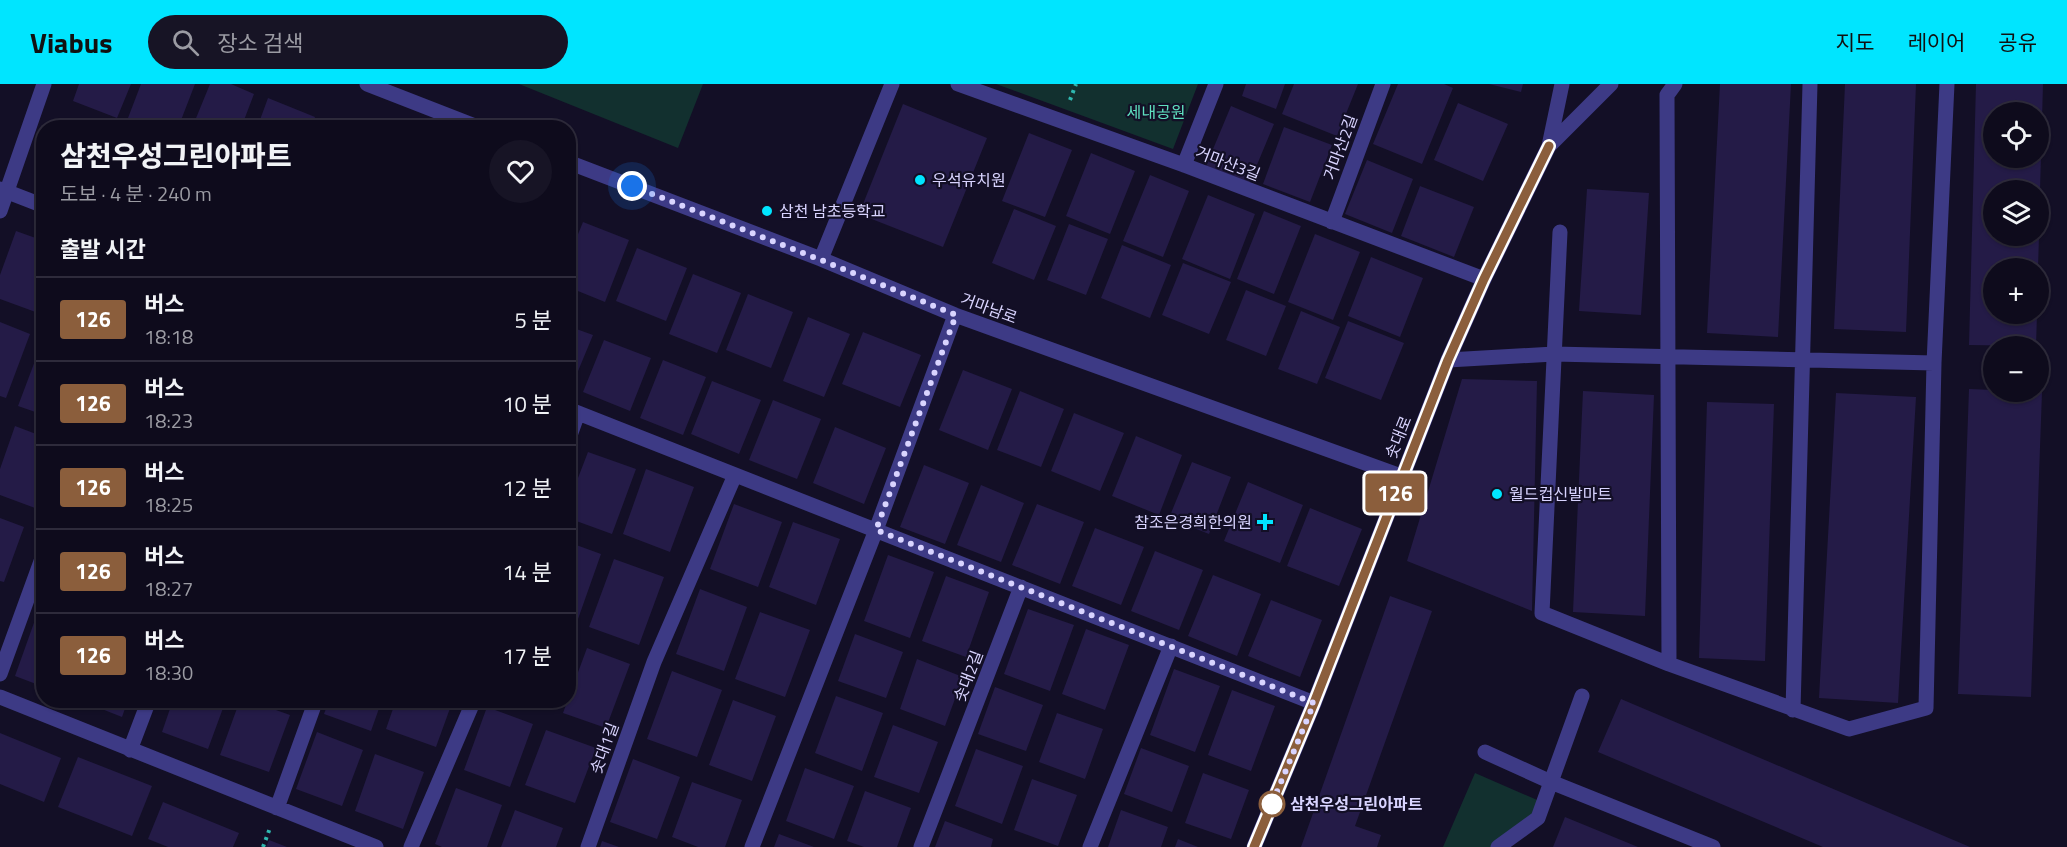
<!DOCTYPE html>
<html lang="ko">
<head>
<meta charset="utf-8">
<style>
	:root { --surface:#0e0b1c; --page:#171425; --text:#f1f3f6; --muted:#9b9ba3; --line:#2e2b3b; --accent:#00e5ff }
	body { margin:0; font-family:"Titillium Web","Noto Sans KR",sans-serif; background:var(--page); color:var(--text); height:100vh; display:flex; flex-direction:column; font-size:22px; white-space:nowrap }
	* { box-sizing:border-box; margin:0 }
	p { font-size:20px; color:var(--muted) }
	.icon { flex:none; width:33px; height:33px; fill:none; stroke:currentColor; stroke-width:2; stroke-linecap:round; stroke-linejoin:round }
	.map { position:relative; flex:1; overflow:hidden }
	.details { position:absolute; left:36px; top:36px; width:540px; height:588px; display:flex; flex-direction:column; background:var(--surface); border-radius:24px; box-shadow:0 2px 4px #0004,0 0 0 2px var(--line) }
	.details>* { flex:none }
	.badge { padding:0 12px; border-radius:4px; font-size:21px; line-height:39px }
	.controls { position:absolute; left:1983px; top:18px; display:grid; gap:12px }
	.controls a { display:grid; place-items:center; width:66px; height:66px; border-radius:50%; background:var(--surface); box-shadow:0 2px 4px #0004,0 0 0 2px var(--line); font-size:30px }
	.you { position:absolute; width:30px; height:30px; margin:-15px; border:4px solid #fff; border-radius:50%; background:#1a73e8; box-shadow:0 0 0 9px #1a73e833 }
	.map>.badge { position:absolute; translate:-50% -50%; box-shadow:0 0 0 3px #fff }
	h2 { padding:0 24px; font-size:22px; line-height:54px }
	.round { display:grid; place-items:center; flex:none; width:63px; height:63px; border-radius:32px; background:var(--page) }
	.overview { display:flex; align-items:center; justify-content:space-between; height:102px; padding:0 24px }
	h1 { font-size:28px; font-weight:800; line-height:45px }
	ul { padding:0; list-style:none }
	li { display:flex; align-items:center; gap:18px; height:84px; padding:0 24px; border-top:2px solid var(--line) }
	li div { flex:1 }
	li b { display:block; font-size:22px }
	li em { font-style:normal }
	li .badge { min-width:66px; font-weight:700; text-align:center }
	header { display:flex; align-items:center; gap:36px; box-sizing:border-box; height:84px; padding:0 30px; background:var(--accent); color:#111 }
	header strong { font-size:28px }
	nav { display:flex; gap:33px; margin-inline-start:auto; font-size:21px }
	.search { width:420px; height:54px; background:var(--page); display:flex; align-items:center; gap:15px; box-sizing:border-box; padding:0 21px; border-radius:33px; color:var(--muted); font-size:22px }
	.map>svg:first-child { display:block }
	.green { fill:#12302f }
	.building { fill:#241b47; fill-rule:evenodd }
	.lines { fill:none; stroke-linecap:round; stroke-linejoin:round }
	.path { stroke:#2fb8b0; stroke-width:4; stroke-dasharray:3 4.5; stroke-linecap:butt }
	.service { stroke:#3d3a85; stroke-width:15 }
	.minor { stroke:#3d3a85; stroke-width:15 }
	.tertiary { stroke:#3d3a85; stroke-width:15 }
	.line-casing { stroke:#fff; stroke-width:14 }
	.line { stroke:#8b5e3c; stroke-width:9 }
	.walk { stroke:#d9d4ff; stroke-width:6; stroke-dasharray:0 10.8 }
	.poi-dot { fill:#00e5ff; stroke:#130f26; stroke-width:2 }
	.stop-dot { fill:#fff; stroke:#8b5e3c; stroke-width:3 }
	.labels { text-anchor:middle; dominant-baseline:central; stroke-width:4.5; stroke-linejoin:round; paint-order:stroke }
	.park-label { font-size:16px; fill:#5fe0c0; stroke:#130f26 }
	.street-label { font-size:16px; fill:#d9d4ff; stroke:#130f26 }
	.poi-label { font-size:16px; fill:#d9d4ff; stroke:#130f26; text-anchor:start }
	.stop-label { font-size:16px; font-weight:bold; fill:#d9d4ff; stroke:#130f26; text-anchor:start }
</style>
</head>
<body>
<header>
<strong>Viabus</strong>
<div class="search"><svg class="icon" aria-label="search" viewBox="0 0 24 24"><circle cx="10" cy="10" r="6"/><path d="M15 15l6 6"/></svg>장소 검색</div>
<nav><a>지도</a><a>레이어</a><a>공유</a></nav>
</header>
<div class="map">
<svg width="2067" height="763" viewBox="0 0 2067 763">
	<rect width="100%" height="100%" fill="#130f26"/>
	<!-- green -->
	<path class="green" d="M519,0h184l-25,64z
		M996,0h202l-25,65z
		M1475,689l69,30 -46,44h-55z"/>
	<!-- building -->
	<path class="building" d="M79,0h52l-14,34 -44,-17z
		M141,0h54l-17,44h-27l-23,-10z
		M210,0h21l23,10 -13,34h-49z
		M1246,0h39l-9,25 -34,-13z
		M1294,0h64l-21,52 -55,-22z
		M1398,0h46l9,4 -31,76 -49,-20z
		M1489,0h34l-2,8z
		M1720,0h71l-13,253 -71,-4z
		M1845,0h71l-10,248 -72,-3z
		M1976,0h67l-3,106h-46v46h45l-1,32h-44v46h43l-1,32 -67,-1zM1994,28h44v46h-44z
		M268,14l47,19 -4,11h-54z
		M1458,19l50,21 -25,57 -49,-21z
		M903,20l84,34 -44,109 -84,-33z
		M1231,22l43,18 -25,60 -43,-18z
		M1284,43l48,18 -22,57 -47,-18z
		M1029,49l43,17 -27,67 -43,-16z
		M1091,69l44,18 -25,63 -44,-18z
		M1367,76l46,19 -21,54 -47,-19z
		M1150,91l39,16 -26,66 -40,-16z
		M1420,102l54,21 -20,50 -53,-21z
		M1587,105l62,4 -8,122 -62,-4z
		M1208,111l47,19 -25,65 -48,-20z
		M1014,125l42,17 -22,54 -42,-17z
		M1264,127l37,15 -27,68 -37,-15z
		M583,138l46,18 -24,62 -37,-15v-28z
		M1069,140l39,15 -22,56 -39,-15z
		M16,147l28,10v65l-3,8 -41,-15v-24z
		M1315,150l45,18 -27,68 -45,-18z
		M1122,161l49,20 -21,53 -49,-20z
		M637,164l50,20 -21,53 -50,-20z
		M1371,173l52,21 -23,59 -52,-21z
		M1183,179l48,19 -22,52 -47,-19z
		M693,190l48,19 -24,60 -48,-19z
		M1246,206l40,16 -20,50 -40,-16z
		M748,210l45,18 -22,56 -45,-18z
		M1301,227l39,16 -23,57 -39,-15z
		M808,233l42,17 -26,63 -41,-16z
		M1348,237l56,22 -23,57 -56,-22z
		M0,238l30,12 -24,64 -6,-2z
		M568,242l25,9 -22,53 -3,-1z
		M863,248l58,23 -21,52 -58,-23z
		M44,253v78l-26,-9z
		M604,256l47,18 -21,53 -47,-19z
		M663,276l43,17 -23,58 -43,-17z
		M963,286l49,19 -24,61 -49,-20z
		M1462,295l75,2 -5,230 -125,-50z
		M712,297l49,19 -22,54 -48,-20z
		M1969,305l73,3 -11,305 -73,-3z
		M1020,307l44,18 -23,58 -44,-17z
		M1583,307l71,4 -9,221 -72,-4z
		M1836,309l80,4 -18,306 -79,-5z
		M773,316l48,19 -24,60 -48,-19z
		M1707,318l67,2 -9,257 -66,-3z
		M1074,329l50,20 -24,58 -49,-20z
		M15,342l29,11v47l-9,24 -35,-13v-26z
		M835,343l51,21 -22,56 -51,-21z
		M1136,352l46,19 -23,60 -47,-19z
		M588,368l48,17 -24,65 -44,-16v-14z
		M1192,378l39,15 -22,57 -40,-16z
		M924,381l45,18 -24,61 -45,-17z
		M646,385l48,18 -24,65 -47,-18z
		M1248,398l55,23 -23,58 -56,-22z
		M981,401l43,18 -23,59 -44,-17z
		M734,420l48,18 -24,65 -48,-18z
		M1037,420l47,18 -24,62 -48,-19z
		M1310,424l52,21 -23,57 -52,-20z
		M0,434l24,9 -20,55 -4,-1z
		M793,438l47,17 -24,66 -47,-18z
		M1095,444l49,19 -23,58 -49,-19z
		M568,458l33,12 -23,65 -10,-4z
		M1155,467l48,19 -24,60 -48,-19z
		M888,471l46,17 -24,66 -46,-17z
		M614,475l50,18 -25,68 -50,-18z
		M1213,491l48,19 -24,62 -49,-20z
		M946,492l43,16 -23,65 -44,-16z
		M700,505l47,18 -23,64 -48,-17z
		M1390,512l42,15 -77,215 26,9 -4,12h-76z
		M1271,516l51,20 -22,57 -52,-21z
		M1028,525l46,16 -24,66 -46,-17z
		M760,528l50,18 -25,67 -50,-18z
		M35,536l9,3v64l-29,-11z
		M1086,545l43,16 -24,65 -43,-16z
		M568,550l7,3 -6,18h-1z
		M855,550l48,18 -17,46 -48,-17z
		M587,564l43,16 -24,64 -43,-15z
		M917,575l46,18 -18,49 -45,-17z
		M1174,585l46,17 -25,66 -45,-17z
		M672,587l50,19 -25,67 -50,-18z
		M995,603l48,18 -17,46 -48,-17z
		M1232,606l43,16 -24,65 -43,-16z
		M836,612l47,17 -21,58 -47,-18z
		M1621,615l349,148h-147l-225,-95z
		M79,616h49l-6,17z
		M173,616h53l-18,49 -46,-17z
		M240,616h8l42,15 -21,57 -49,-17z
		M329,616h53l-11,31 -47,-17z
		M396,616h57l-17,47 -50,-18z
		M733,616l43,16 -24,65 -43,-16z
		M487,623l46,17 -23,63 -46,-17z
		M1057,629l46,16 -18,50 -46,-17z
		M893,641l45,17 -19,51 -45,-16z
		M546,646l50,18 -21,55 -50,-18z
		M317,648l46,18 -21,56 -46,-17z
		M0,649l61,25 -17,44 -44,-18z
		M1141,664l48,18 -17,46 -48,-18z
		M976,665l47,17 -21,58 -47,-18z
		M375,670l49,18 -21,57 -48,-18z
		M78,673l74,29 -20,50 -74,-29z
		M633,675l47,18 -23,62 -47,-17z
		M805,684l49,18 -20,53 -48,-18z
		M1203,689l46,17 -18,49 -46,-16z
		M1032,695l45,16 -19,51 -44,-16z
		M692,698l50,18 -17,47h-27l-26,-10z
		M456,704l46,17 -15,42h-45l-7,-3z
		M865,707l46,17 -14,39h-33l-17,-6z
		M163,718l76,31 -6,14h-65l-20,-8z
		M515,726l48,18 -7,19h-55z
		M1121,726l47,17 -7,20h-53z
		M1565,733l73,30h-85z
		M945,737l48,18 -2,8h-56z
		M779,750l35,13h-40z
		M1178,755l20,8h-23z
		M269,756l18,7h-21z
		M602,757l17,6h-19z"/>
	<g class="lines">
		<!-- path -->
		<path class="path" d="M1070,16l6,-16
			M263,763l7,-19"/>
		<!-- service -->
		<path class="service" d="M1560,148l-18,381 127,51 180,65 77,-21 8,-345 13,-279
			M1448,276l106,-6 380,9
			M1669,580l-2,-569 8,-11
			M1793,626l17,-626
			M1485,668l66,30 162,65
			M1498,763l40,-29 44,-122"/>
		<!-- minor -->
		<path class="minor" d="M367,0l113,44
			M958,0l226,81 300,114
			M568,78l253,97 134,56 446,161
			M1184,81l32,-81
			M0,105l44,17
			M0,127l44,-127
			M1332,138l51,-138
			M821,175l71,-175
			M568,325l746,294
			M568,357l10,-28
			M0,590l44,-121
			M0,613l376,150
			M130,666l19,-50
			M277,724l39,-108
			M411,763l63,-147
			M588,763l66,-185 81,-187
			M752,763l124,-317 79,-215
			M921,763l100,-260
			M1090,763l81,-201"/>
		<!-- tertiary -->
		<path class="tertiary" d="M1549,62l62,-62
			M1254,763l60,-144 134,-343 36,-81 65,-133 13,-62"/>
	</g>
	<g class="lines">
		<!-- line casing -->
		<g class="line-casing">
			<path id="line" d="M1254,763l60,-144 134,-343 36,-81 65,-133"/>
		</g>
		<!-- line -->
		<use href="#line" class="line"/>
		<!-- walk -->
		<path class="walk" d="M632,102l189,74 135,55 -80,215 438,173 -43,103 1,-2"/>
	</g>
	<!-- markers -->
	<g class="poi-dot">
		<circle cx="920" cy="96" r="6"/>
		<circle cx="767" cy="127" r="6"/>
		<circle cx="1497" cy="410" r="6"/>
		<path d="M1262 429h6v6h6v6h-6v6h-6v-6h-6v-6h6z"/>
	</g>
	<circle class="stop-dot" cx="1272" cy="720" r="12"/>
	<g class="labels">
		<!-- park labels -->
		<g class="park-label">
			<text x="1156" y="28">세내공원</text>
		</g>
		<!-- street labels -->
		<g class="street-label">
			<text transform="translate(1340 63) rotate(-70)">거마산2길</text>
			<text transform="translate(1228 79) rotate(21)">거마산3길</text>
			<text transform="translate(989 224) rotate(20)">거마남로</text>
			<text transform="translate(1398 353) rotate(-68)">솟대로</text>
			<text transform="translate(968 592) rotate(-69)">솟대2길</text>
			<text transform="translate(604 664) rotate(-70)">솟대1길</text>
		</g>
		<!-- poi labels -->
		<g class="poi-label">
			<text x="932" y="96">우석유치원</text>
			<text x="779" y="127">삼천 남초등학교</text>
			<text x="1509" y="410">월드컵신발마트</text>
			<text x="1252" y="438" text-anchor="end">참조은경희한의원</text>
		</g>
		<!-- stop labels -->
		<g class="stop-label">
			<text x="1290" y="720">삼천우성그린아파트</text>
		</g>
	</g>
</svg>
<div class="controls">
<a><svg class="icon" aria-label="locate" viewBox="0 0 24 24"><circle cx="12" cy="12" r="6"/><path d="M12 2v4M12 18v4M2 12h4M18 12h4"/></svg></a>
<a><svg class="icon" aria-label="layers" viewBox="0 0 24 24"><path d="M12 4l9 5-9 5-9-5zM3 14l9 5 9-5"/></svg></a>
<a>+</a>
<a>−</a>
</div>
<div class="you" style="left:632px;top:102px"></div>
<b class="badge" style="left:1395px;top:409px;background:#8b5e3c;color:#fff">126</b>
<section class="details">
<div class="overview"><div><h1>삼천우성그린아파트</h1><p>도보 · 4 분 · 240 m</p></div><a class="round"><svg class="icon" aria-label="heart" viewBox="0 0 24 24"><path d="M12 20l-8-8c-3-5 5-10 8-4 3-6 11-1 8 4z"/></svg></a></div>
<h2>출발 시간</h2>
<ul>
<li><span class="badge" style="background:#8b5e3c;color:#fff">126</span><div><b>버스</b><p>18:18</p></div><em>5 분</em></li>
<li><span class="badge" style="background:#8b5e3c;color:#fff">126</span><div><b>버스</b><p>18:23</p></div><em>10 분</em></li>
<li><span class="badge" style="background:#8b5e3c;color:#fff">126</span><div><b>버스</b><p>18:25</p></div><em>12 분</em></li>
<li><span class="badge" style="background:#8b5e3c;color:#fff">126</span><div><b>버스</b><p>18:27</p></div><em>14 분</em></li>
<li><span class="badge" style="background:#8b5e3c;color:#fff">126</span><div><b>버스</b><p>18:30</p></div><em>17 분</em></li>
</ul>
</section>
</div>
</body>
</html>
